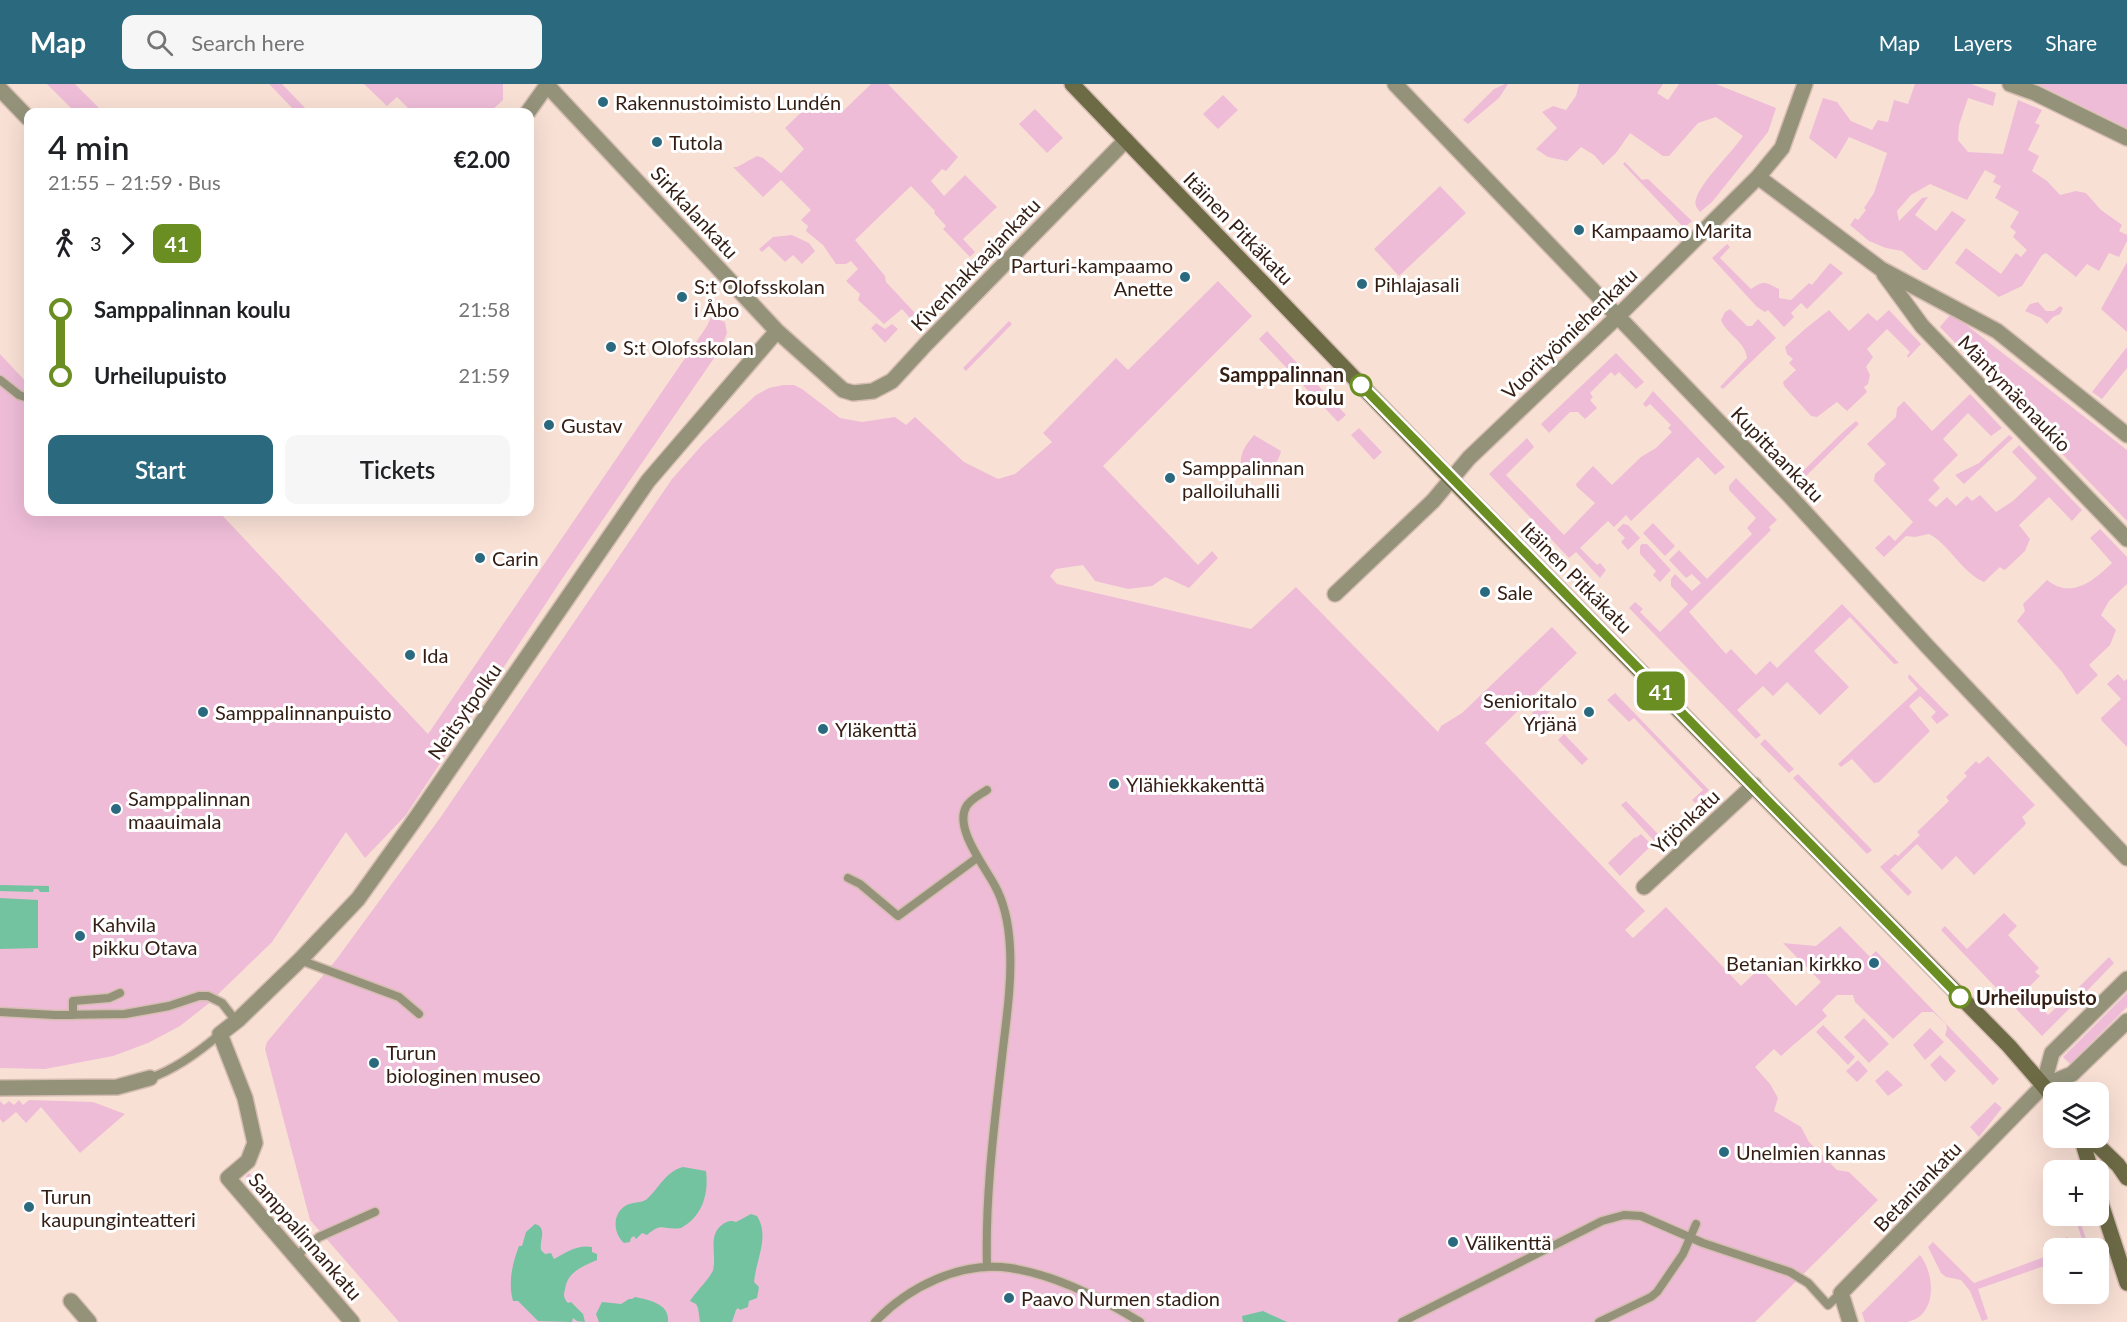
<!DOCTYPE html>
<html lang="en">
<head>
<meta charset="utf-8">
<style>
	:root { --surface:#fff; --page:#f6f6f6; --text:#202124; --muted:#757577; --accent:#2b697f }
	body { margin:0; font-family:Lato,sans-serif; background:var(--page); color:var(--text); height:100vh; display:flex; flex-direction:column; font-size:22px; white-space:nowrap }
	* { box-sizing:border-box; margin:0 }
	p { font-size:20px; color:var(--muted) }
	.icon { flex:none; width:33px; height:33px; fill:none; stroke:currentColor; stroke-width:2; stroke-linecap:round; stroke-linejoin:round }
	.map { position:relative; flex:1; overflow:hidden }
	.sheet { position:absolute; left:24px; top:24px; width:510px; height:408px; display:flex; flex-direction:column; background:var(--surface); border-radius:12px; box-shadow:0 6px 24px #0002 }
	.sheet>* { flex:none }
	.badge { padding:0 12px; border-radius:9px; font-size:21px; line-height:39px }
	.fabs { position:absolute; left:2043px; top:998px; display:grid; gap:12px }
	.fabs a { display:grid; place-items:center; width:66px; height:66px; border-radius:12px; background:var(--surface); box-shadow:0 6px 24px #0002; font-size:30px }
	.map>.badge { position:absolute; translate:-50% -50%; box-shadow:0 0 0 3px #fff }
	.legs { display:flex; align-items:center; gap:9px; height:66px; padding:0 24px; font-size:20px }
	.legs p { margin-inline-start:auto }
	.overview { display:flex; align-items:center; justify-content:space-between; height:102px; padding:0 24px }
	h1 { font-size:33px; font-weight:600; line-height:45px }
	.cta { display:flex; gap:12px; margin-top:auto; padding:12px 24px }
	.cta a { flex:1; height:69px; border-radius:12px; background:var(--accent); color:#fff; font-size:24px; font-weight:600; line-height:69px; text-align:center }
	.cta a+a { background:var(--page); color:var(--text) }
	ul { padding:0 24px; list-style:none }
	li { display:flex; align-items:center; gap:21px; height:66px; font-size:22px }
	li i { display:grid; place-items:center; width:9px; height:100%; margin:0 8px; background:currentColor }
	li i::after { content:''; width:15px; height:15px; margin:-8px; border:4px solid; border-radius:50%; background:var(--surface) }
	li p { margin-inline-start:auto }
	li:first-child i { background:linear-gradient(#0000 50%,currentColor 0) }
	li:last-child i { background:linear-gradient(currentColor 50%,#0000 0) }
	header { display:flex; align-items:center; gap:36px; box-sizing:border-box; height:84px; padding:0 30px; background:var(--accent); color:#fff }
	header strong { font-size:28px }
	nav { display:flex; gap:33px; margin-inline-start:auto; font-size:21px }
	.search { width:420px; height:54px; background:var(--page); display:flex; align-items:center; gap:15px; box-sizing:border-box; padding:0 21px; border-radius:12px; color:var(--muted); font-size:22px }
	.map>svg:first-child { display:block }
	.green { fill:#eebcd7 }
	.water { fill:#73c3a1 }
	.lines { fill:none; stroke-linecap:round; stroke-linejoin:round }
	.lane-casing { stroke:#d6bdb2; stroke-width:11 }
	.street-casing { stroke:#d6bdb2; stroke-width:18 }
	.secondary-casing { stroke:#d6bdb2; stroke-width:18 }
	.lane { stroke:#94937a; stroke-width:8 }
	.street { stroke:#94937a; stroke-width:15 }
	.secondary { stroke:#6d6b46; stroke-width:15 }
	.line-1-casing { stroke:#fff; stroke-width:14 }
	.line-1 { stroke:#6b8e23; stroke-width:9 }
	.poi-dot { fill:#2b697f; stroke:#fff; stroke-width:2 }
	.stop-1-dot { fill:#fff; stroke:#6b8e23; stroke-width:3 }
	.labels { text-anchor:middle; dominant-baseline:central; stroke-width:6; stroke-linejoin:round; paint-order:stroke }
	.poi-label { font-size:20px; fill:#341e14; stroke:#fff; text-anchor:start }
	.street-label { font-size:20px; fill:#341e14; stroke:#fff }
	.stop-label { font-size:20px; font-weight:bold; fill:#341e14; stroke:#fff; text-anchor:end }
</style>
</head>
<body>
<header>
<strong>Map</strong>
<div class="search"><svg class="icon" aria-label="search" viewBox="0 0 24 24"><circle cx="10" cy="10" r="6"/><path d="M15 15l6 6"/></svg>Search here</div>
<nav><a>Map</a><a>Layers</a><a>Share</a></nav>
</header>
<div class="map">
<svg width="2127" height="1238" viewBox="0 0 2127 1238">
	<rect width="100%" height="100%" fill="#f9e0d5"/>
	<!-- green -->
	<path class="green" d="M47,0h28l28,28h-28z
		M269,0h13l27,28h-13z
		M364,0h139v16l-13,12h-78l-15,-15 -10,9z
		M871,0h17l70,73 -12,14 -4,-2 -11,12 13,15 21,-21 32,32 -34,32 12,13 -5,5 -27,-28 3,-3 -12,-13 1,-2 -24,-25 -56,54 30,36 1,6 29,31 -5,5 -8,-9 -18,15 -26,-24 2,-6 -14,-13 12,-12 -7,-8 -5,3h-10l-13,-19 -17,-14 2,-5 -7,-6 10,-10 -30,-30 -18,17 -30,-30h4l20,-11 6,2 18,15 23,-24 -19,-21 36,-35 20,20z
		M1505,0h3l-9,14 -31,26 -5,-4 31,-31z
		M1579,0h84l-6,9 11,7 11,-16h37l60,24 -8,24 -56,70 -12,10c-3,-4 -6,-7 -4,-13 6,-19 35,-45 47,-63l-27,-19 -18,6 -29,33h-6l-33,-23 -14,20 -13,12 -9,-10 -13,-8 -14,14 -19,-4 -12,-8 21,-21 -15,-16 11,-6 13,4 10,-14z
		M1915,0h56l25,9 -3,13 -25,-8 -9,27 -1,15 10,12 35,2 15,-54 24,10 -7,13 5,2 -12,25 11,6 -7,15 15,10 13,14 16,-4 10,2 15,17 21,15 -3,6 8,4v6l-8,16 -10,-4 -10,18 -12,-7 -11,13 -30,-24 -4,2 -20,31 -23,11 -44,-34 11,-15 35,26 15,-21 5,4 6,-7 -14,-13 3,-5 -6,-5 9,-15 -24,-14 6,-12 -8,-4 3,-6 -11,-6 -18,30 -37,-16 -19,11 -14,16 2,10 23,-23 6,-1 -13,18 21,16 16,-20 14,9 -39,50h-4l-21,-19 -16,-3 -17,-7 -19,-16 5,-7 3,2 8,-10 -2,-2 10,-15 13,-40 -38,-16 -13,22 -27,-21 14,-40 14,4 14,19 21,9 6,-10 10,2 6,-22 14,4z
		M2037,0h90v44z
		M1223,11l15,15 -20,19 -15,-15z
		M1035,25l28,29 -16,15 -28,-29z
		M1625,78l17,18 6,-1 44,42 -8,7 -61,-64z
		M1440,102l26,27 -67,63 -25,-27z
		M792,151l17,8 6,8 -13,13 -9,-9 -8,7 -16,-16 -7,6 -3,-3 14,-12z
		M1727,160l3,3 -10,11 31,31c13,-9 14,-7 28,0v9l12,2 18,-17 3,2 18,-22 13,10 -36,36 -6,-6 -10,10 3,4 -10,10 -16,-17 -3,2 -8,-5 -45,-49z
		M2127,178v70l-26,-23z
		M1218,197l34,35 -149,150 95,99 14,-14 6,7 -29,30 -24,-11 -13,9 -24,3 -33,-8 -12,-16 -27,4 -6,7 7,8 194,45 45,-42 142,145 3,-6 21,-13 90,-86 25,26 -92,90 160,168 -20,19 8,8 33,-31 75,79 19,-18 36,38 25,-24 -38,-39 33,3 24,-20 30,31 6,-6 123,128 -6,6 -48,-50 2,-6 -1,-5 -13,-12h-11l-29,27 -38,-37 -2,-7h-16l-15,15 5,6c-15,14 -31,26 -46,40l-7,-7 -19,18 15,17 8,14 -4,13 27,16 8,15 28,28 12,2 29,28 -123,122h-1356l-89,-102 -45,-171 2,-7 69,-82 104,-142 232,-339 31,-35 53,-49 13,-7 14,-3h11l8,4 38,29 22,4 33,-5 11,8 9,-8 49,45 34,17 17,-5 37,-32 -9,-9 73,-75 12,12z
		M2038,218l8,9h8l6,-5 3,2 -3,6 -7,3 -6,7 -6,-6 -16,-7 5,-7z
		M1730,225l17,17h5l6,-7 18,19 -53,51 -3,-2 27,-29c-2,-17 -20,-23 -26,-38l4,-8z
		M1829,226l20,21 19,-18 9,8 12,-11 32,34 -13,14 -1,-2 3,-4 -23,-23 -20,20 6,8 -7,10 4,8 -2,9 -4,3 3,5 -20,19 -10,-9 -20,15 -6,-1 -27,-30 -1,-4 13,-12 -7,-7 4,-4 -6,-5 -2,-7 20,-18z
		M1950,231l10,5 167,130v71l-187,-194z
		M711,233l14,5 2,11 -6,15 -159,231 -156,236 -41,43 -19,-26 -74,110 -64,62 -28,22 -32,17 -35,13 -68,13 -45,-1v-714l28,30v128h191l209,222 279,-408z
		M1009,237l3,3 -46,47 -3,-3z
		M876,239l9,6 7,-5 6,5 -13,14 -14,-15z
		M1267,247l79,84 -8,7 -79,-83z
		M2127,263v21l-25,31 -10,-7z
		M1616,269l28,29 -8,7 -17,-17 -4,4 -4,-4 -21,21 3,4 -3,3 7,8 -12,11 -7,-7h-8l-21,21 -8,-9z
		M1653,307l72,76 -10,8 -17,-18 -67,64 -5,-6 -12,12 -6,-6 -28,27 17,17 3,-2 6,7 -6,8 -24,-26 -7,6 -80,-84 38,-36 7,9 -28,28 58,60 31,-32 -18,-16 -1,-3 17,-18 19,19 29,-28 15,-9 16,-16 -4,-4 3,-3 -21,-21 -4,3 -3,-3z
		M1970,310l32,34 -11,8 -23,-23 -25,26 15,16 -25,25 7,8 -12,12 8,7 11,-10 9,9 11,-10 5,5 8,-6 16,17 17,-11 24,-23 -25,-26 7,-7 63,65 -10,11 -23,-24 -30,28 11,14 -5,12 -19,18 -2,1 -4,-3 -16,15c-22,-9 -35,-38 -55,-48l-14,3 -9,-1 -22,21 -9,-9 14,-13 6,6 18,-19 -39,-41 1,-7 11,-10 -19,-20 29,-27 1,-9 7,-7 28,30z
		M1856,337l3,3 -53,52 -4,-4c18,-17 34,-35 54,-51z
		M1359,344l23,24 -8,8 -23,-25z
		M1254,351l27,16c-2,12 -15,26 -30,23 -3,-1 -6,-4 -9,-5 -4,-14 3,-23 12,-34z
		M2009,351l4,3 -49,46 -9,-9 24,-12z
		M1736,394l41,42 -8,7 2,3 -82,82 37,42 5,-5 25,26 14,-14 7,7 65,-64 57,59 -5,1 -44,-47 -36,34 35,36 -29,28 -33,-33 -14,14 -10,-10 -26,24 24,25 -5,4 -127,-131 6,-6 8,7 -3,3 20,20 28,-28 -17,-18v-7l4,-5 17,17 9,-8 -9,-9 -6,4 -17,-18 10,-10 28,29 45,-45 -5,-6 9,-10 -27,-28v-4z
		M1653,439l22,23 -10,10 -22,-23z
		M1623,440l5,1 12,13 -12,12 -7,-8 4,-4 -8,-8z
		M2100,445l27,28v27l-18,17 -8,14 15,15 -6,15 -21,20 9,10 -21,20 -15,-23 -45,-51 8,-10 -2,-7 24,-24c25,20 47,0 65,-17l-22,-25z
		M1642,460h5l24,26 -11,12 -7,-7 3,-4 -16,-17v-8z
		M1909,590l40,41 -12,9 -6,-7 5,-5 -16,-16 -11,10 21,25 -51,51 -5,1 -22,-24 -11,8 -3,-3 80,-75 -10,-11z
		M2118,590l6,7 3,-2v68l-25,-26 -1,-3 20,-19 -14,-15z
		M1615,609l94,97 -14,13 -3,-3 11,-10 -69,-72 -5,4 -22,-22z
		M1546,615l8,8 -10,10 10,10 -6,5 -17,-18z
		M1564,650l24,25 -6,6 -24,-25z
		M1765,655l29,30 -5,4 -29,-29z
		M1988,672l47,49 -13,12 4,6 -2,3 -50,49 -18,-19 -14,14 -25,-26 -27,26 22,22 -4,4 -28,-29 15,-13 3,2 22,-21 -3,-3 32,-31 -3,-4 21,-21 -3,-3 12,-12 3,3z
		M1798,690l74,76 -5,4 -74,-76z
		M1626,717l35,36 -6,5 -34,-37z
		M1641,750l11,11 -32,31 -12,-13 27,-26 1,1z
		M2004,829l13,13 -9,9 31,33 -4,4 5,4 -15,15 23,24 16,-15 8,6 -30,30 -101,-106 4,-4 22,23z
		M2109,873l5,6 -29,30 -6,-6z
		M2127,909v14l-57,57 -7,-7z
		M1864,934l25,26 -20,19 -25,-26z
		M1823,941l32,32 -7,8 -32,-33z
		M1930,944l14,14 -19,18 -12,-15z
		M1940,971l16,16 -11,11 -15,-17z
		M1858,976l10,11 -11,11 -11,-11z
		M1887,986l16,15 -15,11 -13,-15z
		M19,1016l4,5 6,-5 64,2 32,12 -45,39 -39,-46 -15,16 -10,-11 -13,11 -3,-4v-18l4,4 5,-4 5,4z
		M1995,1018l7,6 -23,29 -9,-10z
		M249,1089l22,25c-12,4 -24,-11 -25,-22z
		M2074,1131h4l11,33h-35l-1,15 -75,26 10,30 -6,2 -12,-30 -9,-11 -15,-3 -5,-4 -13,-26 5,-5 41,41 73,-27 -4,-11 25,-8 2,5 12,-3z
		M1920,1171c15,19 18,61 -13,67 -12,0 -29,0 -42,0l-3,-9z"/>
	<!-- water -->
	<path class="water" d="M0,801l49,1v6h-9l-2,-3h-4l-1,3 -33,-1z
		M0,814l38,2v48l-38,1z
		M683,1083l23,4c3,23 -4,46 -25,57 -18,3 -18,-7 -34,7l-5,-2 -6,6 -2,-3 -3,2 -1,4 -6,1c-12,-11 -12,-32 5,-39 6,-2 13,-1 18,-5 13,-12 18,-27 36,-32z
		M751,1130l6,2c13,20 -1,44 -3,66l5,5 -2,11 -8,3 -1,6 -8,3 -2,-2 -2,2 -4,12h-32l-2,-14 -2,-4 -6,-3c5,-8 21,-24 23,-31 4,-16 -6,-35 10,-46 5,-3 7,-4 13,-2z
		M535,1140c13,4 4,16 6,26l4,4 6,-1 3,6c11,-6 24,-15 38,-12v5l5,2v6c-15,7 -29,11 -32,29 -2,7 -1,10 3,14l3,-1 12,12 2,8 -8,-1 -4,-3 -1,4 -34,-1 -20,-20h-5c-5,-18 -1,-37 6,-55h3l4,-14z
		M635,1213c15,3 35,7 33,25h-69l-3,-8 6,-12 19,2 8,-5h3z
		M1263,1227l24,11h-44l-1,-6z"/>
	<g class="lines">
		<!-- lane casing -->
		<g class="lane-casing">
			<path id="lane" d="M0,296l19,15 9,3
				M987,706c-7,5 -17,9 -21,17 -12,22 20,61 29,79 10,18 14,42 15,62 2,36 -4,73 -8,109 -8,70 -17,140 -15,210
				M848,794l12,6 38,32 79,-58
				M300,876l99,37 20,17
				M0,928l55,3 70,-1 44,-8 30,-10h9l14,7 14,18
				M73,931v-14l36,-3 11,-5
				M150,994c26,-9 49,-26 70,-44
				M295,1173l24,-20 56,-25
				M875,1238c33,-35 85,-61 135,-54 46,7 91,30 130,54
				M1402,1238l200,-101 22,-6 17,1 62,27 87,29 18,11 20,22 13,-12
				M1599,1238l52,-25 6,-5 26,-38 13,-30"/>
		</g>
		<!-- street casing -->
		<g class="street-casing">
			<path id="street" d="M546,0l231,247 66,59 10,3 20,-2 19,-10 34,-37 200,-204
				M1395,0l394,411 138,151 200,212
				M2010,0l25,9 92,45
				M0,5l28,29
				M528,28l20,-28
				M1758,93l123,92 116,62 130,104
				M1884,190l38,52 205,213
				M1335,510l98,-93 36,-43 148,-141 141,-140 24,-29 23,-64
				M1644,803l110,-102
				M2043,1002l9,-33 75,-74
				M0,1004l117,-1 33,-9
				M71,1217l18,21
				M352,1238l-124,-144 20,-17 7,-18 -10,-45 -25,-64 18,-14 62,-60 58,-61 58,-81 232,-337 129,-150
				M1850,1238l-9,-29 202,-207 29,-12 55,-53"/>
		</g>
		<!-- secondary casing -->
		<g class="secondary-casing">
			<path id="secondary" d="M1072,0l379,395 558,567 45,52
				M2081,1053l10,33
				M2089,1053l29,28 9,13
				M2098,1110l29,89"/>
		</g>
		<!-- lane -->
		<use href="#lane" class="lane"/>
		<!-- street -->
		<use href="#street" class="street"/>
		<!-- secondary -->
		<use href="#secondary" class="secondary"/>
	</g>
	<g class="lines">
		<!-- line-1 casing -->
		<g class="line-1-casing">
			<path id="line-1" d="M1361,301l599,612"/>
		</g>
		<!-- line-1 -->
		<use href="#line-1" class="line-1"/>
	</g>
	<!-- markers -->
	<g class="poi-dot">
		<circle cx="603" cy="18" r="6"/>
		<circle cx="657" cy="58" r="6"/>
		<circle cx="1579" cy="146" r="6"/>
		<circle cx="1185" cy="193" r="6"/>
		<circle cx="1362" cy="200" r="6"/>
		<circle cx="682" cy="213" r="6"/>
		<circle cx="611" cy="263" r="6"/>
		<circle cx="549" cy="341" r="6"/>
		<circle cx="1170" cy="394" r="6"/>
		<circle cx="480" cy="474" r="6"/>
		<circle cx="1485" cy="508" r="6"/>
		<circle cx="410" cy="571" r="6"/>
		<circle cx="203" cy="628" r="6"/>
		<circle cx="1589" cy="628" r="6"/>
		<circle cx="823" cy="645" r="6"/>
		<circle cx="1114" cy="700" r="6"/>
		<circle cx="116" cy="725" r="6"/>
		<circle cx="80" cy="852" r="6"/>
		<circle cx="1874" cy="879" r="6"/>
		<circle cx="374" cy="979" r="6"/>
		<circle cx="1724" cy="1068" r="6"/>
		<circle cx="29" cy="1123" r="6"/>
		<circle cx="1453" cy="1158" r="6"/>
		<circle cx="1009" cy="1214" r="6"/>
	</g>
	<g class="stop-1-dot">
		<circle cx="1361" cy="301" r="10"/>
		<circle cx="1960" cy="913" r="10"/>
	</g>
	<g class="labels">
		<!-- poi labels -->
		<g class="poi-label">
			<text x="615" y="18">Rakennustoimisto Lundén</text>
			<text x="669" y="58">Tutola</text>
			<text x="1591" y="146">Kampaamo Marita</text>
			<text x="1173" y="181" text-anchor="end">Parturi-kampaamo<tspan x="1173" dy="23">Anette</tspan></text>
			<text x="1374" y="200">Pihlajasali</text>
			<text x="694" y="202">S:t Olofsskolan<tspan x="694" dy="23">i Åbo</tspan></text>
			<text x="623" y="263">S:t Olofsskolan</text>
			<text x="561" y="341">Gustav</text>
			<text x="1182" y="383">Samppalinnan<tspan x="1182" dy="23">palloiluhalli</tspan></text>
			<text x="492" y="474">Carin</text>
			<text x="1497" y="508">Sale</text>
			<text x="422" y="571">Ida</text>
			<text x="1577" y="616" text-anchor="end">Senioritalo<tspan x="1577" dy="23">Yrjänä</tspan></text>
			<text x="215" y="628">Samppalinnanpuisto</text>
			<text x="835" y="645">Yläkenttä</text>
			<text x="1126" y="700">Ylähiekkakenttä</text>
			<text x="128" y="714">Samppalinnan<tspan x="128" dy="23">maauimala</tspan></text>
			<text x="92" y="840">Kahvila<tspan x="92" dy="23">pikku Otava</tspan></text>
			<text x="1862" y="879" text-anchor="end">Betanian kirkko</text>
			<text x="386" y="968">Turun<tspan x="386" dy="23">biologinen museo</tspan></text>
			<text x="1736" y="1068">Unelmien kannas</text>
			<text x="41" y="1112">Turun<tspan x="41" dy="23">kaupunginteatteri</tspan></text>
			<text x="1465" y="1158">Välikenttä</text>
			<text x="1021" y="1214">Paavo Nurmen stadion</text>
		</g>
		<!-- street labels -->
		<g class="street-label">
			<text transform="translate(695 128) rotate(47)">Sirkkalankatu</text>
			<text transform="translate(1239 144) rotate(46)">Itäinen Pitkäkatu</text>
			<text transform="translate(975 180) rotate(-46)">Kivenhakkaajankatu</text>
			<text transform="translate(1569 249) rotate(-44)">Vuorityömiehenkatu</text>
			<text transform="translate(2015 309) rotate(46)">Mäntymäenaukio</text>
			<text transform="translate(1778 370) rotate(46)">Kupittaankatu</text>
			<text transform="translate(1577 493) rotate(45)">Itäinen Pitkäkatu</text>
			<text transform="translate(464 627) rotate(-55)">Neitsytpolku</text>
			<text transform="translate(1685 737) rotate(-43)">Yrjönkatu</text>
			<text transform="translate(1917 1102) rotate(-46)">Betaniankatu</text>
			<text transform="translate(306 1152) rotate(49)">Samppalinnankatu</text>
		</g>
		<!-- stop labels -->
		<g class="stop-label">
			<text x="1344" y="290">Samppalinnan<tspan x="1344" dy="23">koulu</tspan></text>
			<text x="1976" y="913" text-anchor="start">Urheilupuisto</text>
		</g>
	</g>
</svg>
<div class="fabs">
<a><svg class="icon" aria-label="layers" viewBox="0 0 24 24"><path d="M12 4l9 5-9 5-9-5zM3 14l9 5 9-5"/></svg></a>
<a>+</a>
<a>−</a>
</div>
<b class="badge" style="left:1661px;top:607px;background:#6b8e23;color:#fff">41</b>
<section class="sheet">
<div class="overview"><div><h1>4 min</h1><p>21:55 – 21:59 · Bus</p></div><b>€2.00</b></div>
<div class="legs"><svg class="icon" aria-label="walk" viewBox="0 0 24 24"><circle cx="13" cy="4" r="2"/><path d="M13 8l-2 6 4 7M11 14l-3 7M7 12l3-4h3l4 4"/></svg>3<svg class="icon" aria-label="forward" viewBox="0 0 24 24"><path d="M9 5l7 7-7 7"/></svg><b class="badge" style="background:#6b8e23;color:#fff">41</b></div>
<ul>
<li><i style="color:#6b8e23"></i><b>Samppalinnan koulu</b><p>21:58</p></li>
<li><i style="color:#6b8e23"></i><b>Urheilupuisto</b><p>21:59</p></li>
</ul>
<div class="cta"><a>Start</a><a>Tickets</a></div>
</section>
</div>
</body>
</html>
